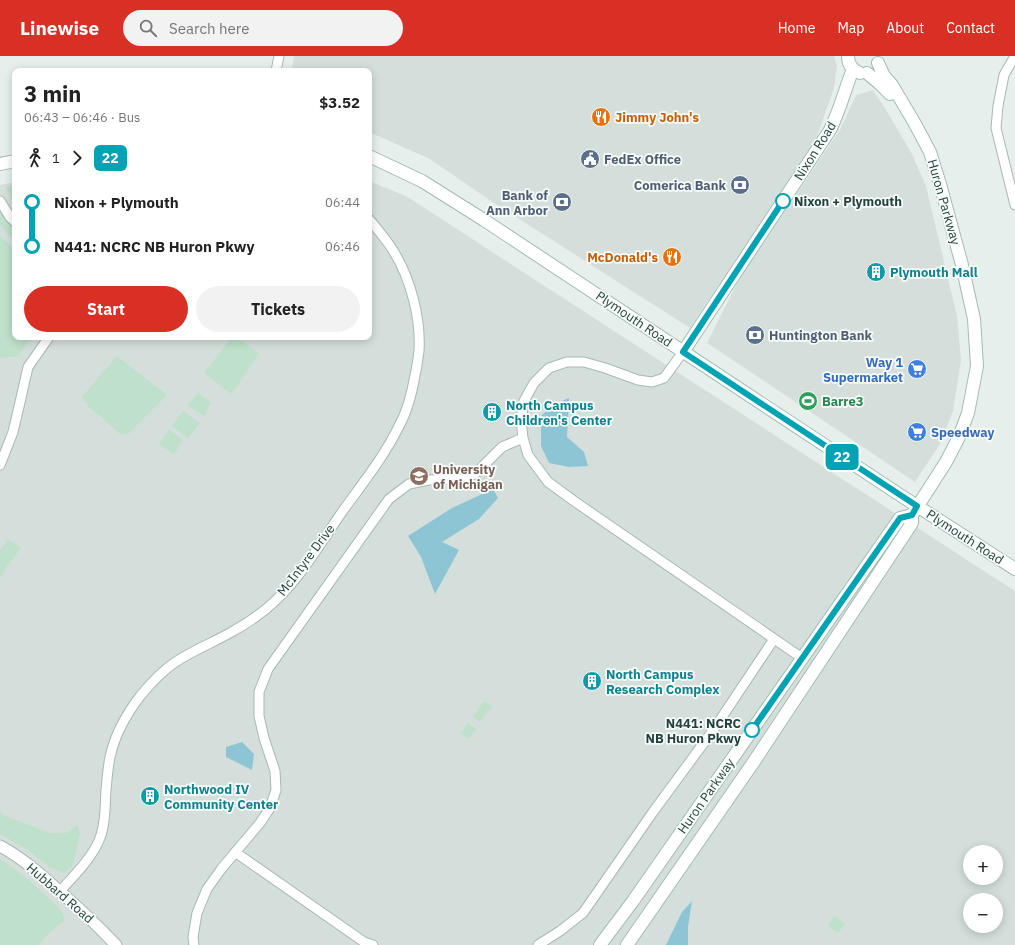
<!DOCTYPE html>
<html lang="en">
<head>
<meta charset="utf-8">
<style>
	:root { --surface:#fff; --page:#f2f2f2; --text:#222; --muted:#767676; --accent:#d93025 }
	body { margin:0; font-family:"IBM Plex Sans",sans-serif; background:var(--page); color:var(--text); height:100vh; display:flex; flex-direction:column; font-size:15px; white-space:nowrap }
	* { box-sizing:border-box; margin:0 }
	p { font-size:13px; color:var(--muted) }
	.icon { flex:none; width:22px; height:22px; fill:none; stroke:currentColor; stroke-width:2; stroke-linecap:round; stroke-linejoin:round }
	.map { position:relative; flex:1; overflow:hidden }
	.drawer { position:absolute; left:12px; top:12px; width:360px; height:272px; display:flex; flex-direction:column; background:var(--surface); border-radius:8px; box-shadow:0 2px 10px #0003 }
	.drawer>* { flex:none }
	.badge { padding:0 8px; border-radius:6px; font-size:14px; line-height:26px }
	.tools { position:absolute; left:963px; top:789px; display:grid; gap:8px }
	.tools a { display:grid; place-items:center; width:40px; height:40px; border-radius:50%; background:var(--surface); box-shadow:0 2px 10px #0003; font-size:20px }
	.map>.badge { position:absolute; translate:-50% -50%; box-shadow:0 0 0 2px #fff }
	.legs { display:flex; align-items:center; gap:6px; height:44px; padding:0 12px; font-size:13px }
	.legs p { margin-inline-start:auto }
	.head { display:flex; align-items:center; justify-content:space-between; height:68px; padding:0 12px }
	h1 { font-size:22px; font-weight:800; line-height:30px }
	.button { display:flex; gap:8px; margin-top:auto; padding:8px 12px }
	.button a { flex:1; height:46px; border-radius:24px; background:var(--accent); color:#fff; font-size:16px; font-weight:800; line-height:46px; text-align:center }
	.button a+a { background:var(--page); color:var(--text) }
	ul { padding:0 12px; list-style:none }
	li { display:flex; align-items:center; gap:14px; height:44px; font-size:15px }
	li i { display:grid; place-items:center; width:6px; height:100%; margin:0 5px; background:currentColor }
	li i::after { content:''; width:10px; height:10px; margin:-5px; border:3px solid; border-radius:50%; background:var(--surface) }
	li p { margin-inline-start:auto }
	li:first-child i { background:linear-gradient(#0000 50%,currentColor 0) }
	li:last-child i { background:linear-gradient(currentColor 50%,#0000 0) }
	header { display:flex; align-items:center; gap:24px; box-sizing:border-box; height:56px; padding:0 20px; background:var(--accent); color:#fff }
	header strong { font-size:19px }
	nav { display:flex; gap:22px; margin-inline-start:auto; font-size:14px }
	.search { width:280px; height:36px; background:var(--page); display:flex; align-items:center; gap:10px; box-sizing:border-box; padding:0 14px; border-radius:22px; color:var(--muted); font-size:15px }
	.map>svg:first-child { display:block }
	.built { fill:#d4dfdb; fill-rule:evenodd }
	.green { fill:#bfe0ca }
	.water { fill:#8dc5d5 }
	.lines { fill:none; stroke-linecap:round; stroke-linejoin:round }
	.minor-casing { stroke:#a8b8b3; stroke-width:11 }
	.tertiary-casing { stroke:#a8b8b3; stroke-width:13 }
	.secondary-casing { stroke:#a4bbb4; stroke-width:14 }
	.minor { stroke:#fff; stroke-width:9 }
	.tertiary { stroke:#fff; stroke-width:11 }
	.secondary { stroke:#fff; stroke-width:12 }
	.line-1-casing { stroke:#fff; stroke-width:9 }
	.line-1 { stroke:#00a3b4; stroke-width:6 }
	.stop-1-dot { fill:#fff; stroke:#00a3b4; stroke-width:2 }
	.labels { text-anchor:middle; dominant-baseline:central; stroke-width:3.5; stroke-linejoin:round; paint-order:stroke }
	.food-label { font-size:13px; font-weight:bold; fill:#c56008; stroke:#f7fbf9; text-anchor:start }
	.street-label { font-size:13px; fill:#24423c; stroke:#f7fbf9 }
	.service-label { font-size:13px; font-weight:bold; fill:#4e5e75; stroke:#f7fbf9; text-anchor:start }
	.stop-label { font-size:13px; font-weight:bold; fill:#24423c; stroke:#f7fbf9; text-anchor:start }
	.culture-label { font-size:13px; font-weight:bold; fill:#0d838f; stroke:#f7fbf9; text-anchor:start }
	.shop-label { font-size:13px; font-weight:bold; fill:#366cbe; stroke:#f7fbf9; text-anchor:end }
	.leisure-label { font-size:13px; font-weight:bold; fill:#27864d; stroke:#f7fbf9; text-anchor:start }
	.education-label { font-size:13px; font-weight:bold; fill:#785e54; stroke:#f7fbf9; text-anchor:start }
</style>
</head>
<body>
<header>
<strong>Linewise</strong>
<div class="search"><svg class="icon" aria-label="search" viewBox="0 0 24 24"><circle cx="10" cy="10" r="6"/><path d="M15 15l6 6"/></svg>Search here</div>
<nav><a>Home</a><a>Map</a><a>About</a><a>Contact</a></nav>
</header>
<div class="map">
<svg width="1015" height="889" viewBox="0 0 1015 889">
	<rect width="100%" height="100%" fill="#e6efeb"/>
	<!-- built -->
	<path class="built" d="M294,0h540l3,10 -3,22 -18,51 -126,189 -199,-127 -61,-42 -61,-27v-61h-77z
		M873,34l12,18 27,46 14,32 31,130 4,44 -8,51 -13,33 -25,38 -208,-139 34,-68 99,-145 16,-35z
		M369,125l37,15 609,395v354h-1015v-760l15,-3v155h354zM970,796h26v26h-26zM970,844h26v26h-26z"/>
	<!-- green -->
	<path class="green" d="M15,128v21l-1,-1 -8,-16z
		M0,155l4,6 11,13v10l-15,-14z
		M0,180l15,14v87h17l-14,19 -18,2z
		M232,281h3l24,16 -27,41 -28,-21z
		M117,300l50,39 -39,39h-8l-21,-19 -11,-8 1,-2 -8,-7z
		M198,337l13,9 -7,14 -16,-10z
		M183,355l17,12 -12,15 -16,-12z
		M169,374l14,10 -9,14 -15,-10z
		M8,483l13,9 -16,21 1,1 -3,4 -3,3v-26z
		M484,645l8,5 -12,16 -7,-5z
		M468,667l8,6 -7,10 -8,-5z
		M0,756l5,4 46,17h15l11,-8 3,8 -6,29 -2,4 -8,7 -15,-6 -22,-18 -27,-15z
		M0,803l12,8 19,15 24,22 8,9 1,6 -2,4 -12,9 -12,13h-38z
		M834,860l11,8 -7,9 -10,-7z"/>
	<!-- water -->
	<path class="water" d="M569,342l-2,39 17,15 4,14 -19,1 -20,-4 -8,-17v-30l13,-12z
		M493,433l5,9 -19,21 -37,23 17,8 -24,44 -14,-37 -13,-21 44,-28z
		M242,686l12,12 -2,16 -26,-13v-10z
		M692,845l-4,26v18h-22l16,-33z"/>
	<g class="lines">
		<!-- minor casing -->
		<g class="minor-casing">
			<path id="minor" d="M1015,0l-11,19 -6,31 -2,22 19,77
				M276,15l3,-15
				M0,145l10,16 5,5
				M683,296l-19,26 -12,4 -14,-2 -33,-12 -21,-6h-17l-18,6 -15,15 -10,18 -3,19 2,18 5,17 20,27 26,19 228,157
				M0,409l13,-33 5,-21 10,-44 21,-30
				M235,796l129,90 9,3
				M60,835c14,-15 35,-36 41,-56 5,-15 4,-30 5,-45 1,-11 2,-23 4,-33 5,-23 17,-44 31,-62 10,-12 20,-23 33,-32 19,-13 41,-21 61,-33 11,-6 21,-13 31,-21 32,-26 53,-64 76,-97 20,-28 42,-55 57,-86 9,-16 13,-33 16,-51 2,-8 3,-16 4,-24 2,-32 -8,-71 -25,-99 -7,-12 -16,-22 -25,-33
				M194,889l-1,-8 4,-24 10,-24 15,-21 38,-45 10,-15 6,-18 -1,-19 -11,-33 -5,-22v-24l9,-23 121,-170 20,-15 20,-4 33,-1 13,-5 27,-27 21,-9
				M538,889l22,-14 23,-18 70,-101 61,-83 60,-90"/>
		</g>
		<!-- tertiary casing -->
		<g class="tertiary-casing">
			<path id="tertiary" d="M0,790c21,11 39,27 57,43 21,18 40,36 59,56"/>
		</g>
		<!-- secondary casing -->
		<g class="secondary-casing">
			<path id="secondary" d="M848,0c0,8 4,14 12,17
				M867,17l12,10 11,11
				M369,100l53,25 62,39 416,275 115,74
				M0,108l15,-3
				M683,296l147,-222c10,-20 15,-41 23,-61
				M600,889l33,-44 267,-383 12,-3
				M627,889l128,-185 157,-237v-8l34,-53 13,-25 9,-24 9,-47 -3,-47 -12,-54 -22,-81 -10,-32 -16,-30 -22,-37 -8,-9 -6,-13"/>
		</g>
		<!-- minor -->
		<use href="#minor" class="minor"/>
		<!-- tertiary -->
		<use href="#tertiary" class="tertiary"/>
		<!-- secondary -->
		<use href="#secondary" class="secondary"/>
	</g>
	<g class="lines">
		<!-- line-1 casing -->
		<g class="line-1-casing">
			<path id="line-1" d="M752,674l148,-212 12,-3 5,-9 -234,-154 100,-151"/>
		</g>
		<!-- line-1 -->
		<use href="#line-1" class="line-1"/>
	</g>
	<!-- icons -->
	<defs>
		<g id="restaurant-disc" transform="scale(1)"><circle r="9.5" fill="#e8710a" stroke="#f7fbf9"/><path d="M-5-6h1v4h1v-4h1v4h1v-4h1v5L-1.5 .5V6h-2V.5L-5-1ZM5-6V6H3V1.5H1.5Q1.5-4 5-6Z" fill="#fff"/></g>
		<g id="civic-disc" transform="scale(1)"><circle r="9.5" fill="#5c6f8a" stroke="#f7fbf9"/><path d="M-.6-6.5H3V-4.5H.6V-3L4-1V1h2V6H-6V1h2V-1L-.6-3ZM-1.2 2.5V6h2.4V2.5Z" fill="#fff"/></g>
		<g id="bank-disc" transform="scale(1)"><circle r="9.5" fill="#5c6f8a" stroke="#f7fbf9"/><path d="M-6-4H6V4H-6ZM0-2.3a2.3 2.3 0 1 0 0 4.6a2.3 2.3 0 1 0 0-4.6Z" fill="#fff"/></g>
		<g id="building-disc" transform="scale(1)"><circle r="9.5" fill="#0f9aa8" stroke="#f7fbf9"/><path d="M-4-6H4V6H1V3H-1V6H-4ZM-2.5-4.3h1.7v1.8h-1.7ZM.8-4.3h1.7v1.8H.8ZM-2.5-1h1.7V.8h-1.7ZM.8-1h1.7V.8H.8Z" fill="#fff"/></g>
		<g id="supermarket-disc" transform="scale(1)"><circle r="9.5" fill="#3f7fe0" stroke="#f7fbf9"/><path d="M-6-5.5h2.5l.6 2H6L4.5 2H-2.5L-4.4-4H-6ZM-1.5 3.2a1.3 1.3 0 1 0 .1 0ZM3 3.2a1.3 1.3 0 1 0 .1 0Z" fill="#fff"/></g>
		<g id="stadium-disc" transform="scale(1)"><circle r="9.5" fill="#2e9e5b" stroke="#f7fbf9"/><path d="M0-5a6.5 5 0 1 0 0 10a6.5 5 0 1 0 0-10ZM-3.5-1.8h7v3.6h-7Z" fill="#fff"/></g>
		<g id="university-disc" transform="scale(1)"><circle r="9.5" fill="#8d6e63" stroke="#f7fbf9"/><path d="M0-5L7-2L0 1L-7-2ZM-4 1L0 2.5L4 1V4Q0 6-4 4Z" fill="#fff"/></g>
	</defs>
	<g fill-rule="evenodd">
		<use href="#restaurant-disc" x="601" y="61"/>
		<use href="#civic-disc" x="590" y="103"/>
		<use href="#bank-disc" x="740" y="129"/>
		<use href="#bank-disc" x="562" y="146"/>
		<use href="#restaurant-disc" x="672" y="201"/>
		<use href="#building-disc" x="876" y="216"/>
		<use href="#bank-disc" x="755" y="279"/>
		<use href="#supermarket-disc" x="917" y="313"/>
		<use href="#stadium-disc" x="808" y="345"/>
		<use href="#building-disc" x="492" y="356"/>
		<use href="#supermarket-disc" x="917" y="376"/>
		<use href="#university-disc" x="419" y="420"/>
		<use href="#building-disc" x="592" y="625"/>
		<use href="#building-disc" x="150" y="740"/>
	</g>
	<!-- markers -->
	<g class="stop-1-dot">
		<circle cx="783" cy="145" r="7"/>
		<circle cx="752" cy="674" r="7"/>
	</g>
	<g class="labels">
		<!-- food labels -->
		<g class="food-label">
			<text x="615" y="61">Jimmy John's</text>
			<text x="658" y="201" text-anchor="end">McDonald's</text>
		</g>
		<!-- street labels -->
		<g class="street-label">
			<text transform="translate(815 95) rotate(-58)">Nixon Road</text>
			<text transform="translate(944 146) rotate(74)">Huron Parkway</text>
			<text transform="translate(634 263) rotate(34)">Plymouth Road</text>
			<text transform="translate(965 481) rotate(33)">Plymouth Road</text>
			<text transform="translate(306 504) rotate(-53)">McIntyre Drive</text>
			<text transform="translate(706 740) rotate(-55)">Huron Parkway</text>
			<text transform="translate(60 837) rotate(41)">Hubbard Road</text>
		</g>
		<!-- service labels -->
		<g class="service-label">
			<text x="604" y="103">FedEx Office</text>
			<text x="726" y="129" text-anchor="end">Comerica Bank</text>
			<text x="548" y="139" text-anchor="end">Bank of<tspan x="548" dy="15">Ann Arbor</tspan></text>
			<text x="769" y="279">Huntington Bank</text>
		</g>
		<!-- stop labels -->
		<g class="stop-label">
			<text x="794" y="145">Nixon + Plymouth</text>
			<text x="741" y="667" text-anchor="end">N441: NCRC<tspan x="741" dy="15">NB Huron Pkwy</tspan></text>
		</g>
		<!-- culture labels -->
		<g class="culture-label">
			<text x="890" y="216">Plymouth Mall</text>
			<text x="506" y="349">North Campus<tspan x="506" dy="15">Children's Center</tspan></text>
			<text x="606" y="618">North Campus<tspan x="606" dy="15">Research Complex</tspan></text>
			<text x="164" y="733">Northwood IV<tspan x="164" dy="15">Community Center</tspan></text>
		</g>
		<!-- shop labels -->
		<g class="shop-label">
			<text x="903" y="306">Way 1<tspan x="903" dy="15">Supermarket</tspan></text>
			<text x="931" y="376" text-anchor="start">Speedway</text>
		</g>
		<!-- leisure labels -->
		<g class="leisure-label">
			<text x="822" y="345">Barre3</text>
		</g>
		<!-- education labels -->
		<g class="education-label">
			<text x="433" y="413">University<tspan x="433" dy="15">of Michigan</tspan></text>
		</g>
	</g>
</svg>
<div class="tools">
<a>+</a>
<a>−</a>
</div>
<b class="badge" style="left:842px;top:401px;background:#00a3b4;color:#fff">22</b>
<section class="drawer">
<div class="head"><div><h1>3 min</h1><p>06:43 – 06:46 · Bus</p></div><b>$3.52</b></div>
<div class="legs"><svg class="icon" aria-label="walk" viewBox="0 0 24 24"><circle cx="13" cy="4" r="2"/><path d="M13 8l-2 6 4 7M11 14l-3 7M7 12l3-4h3l4 4"/></svg>1<svg class="icon" aria-label="forward" viewBox="0 0 24 24"><path d="M9 5l7 7-7 7"/></svg><b class="badge" style="background:#00a3b4;color:#fff">22</b></div>
<ul>
<li><i style="color:#00a3b4"></i><b>Nixon + Plymouth</b><p>06:44</p></li>
<li><i style="color:#00a3b4"></i><b>N441: NCRC NB Huron Pkwy</b><p>06:46</p></li>
</ul>
<div class="button"><a>Start</a><a>Tickets</a></div>
</section>
</div>
</body>
</html>
